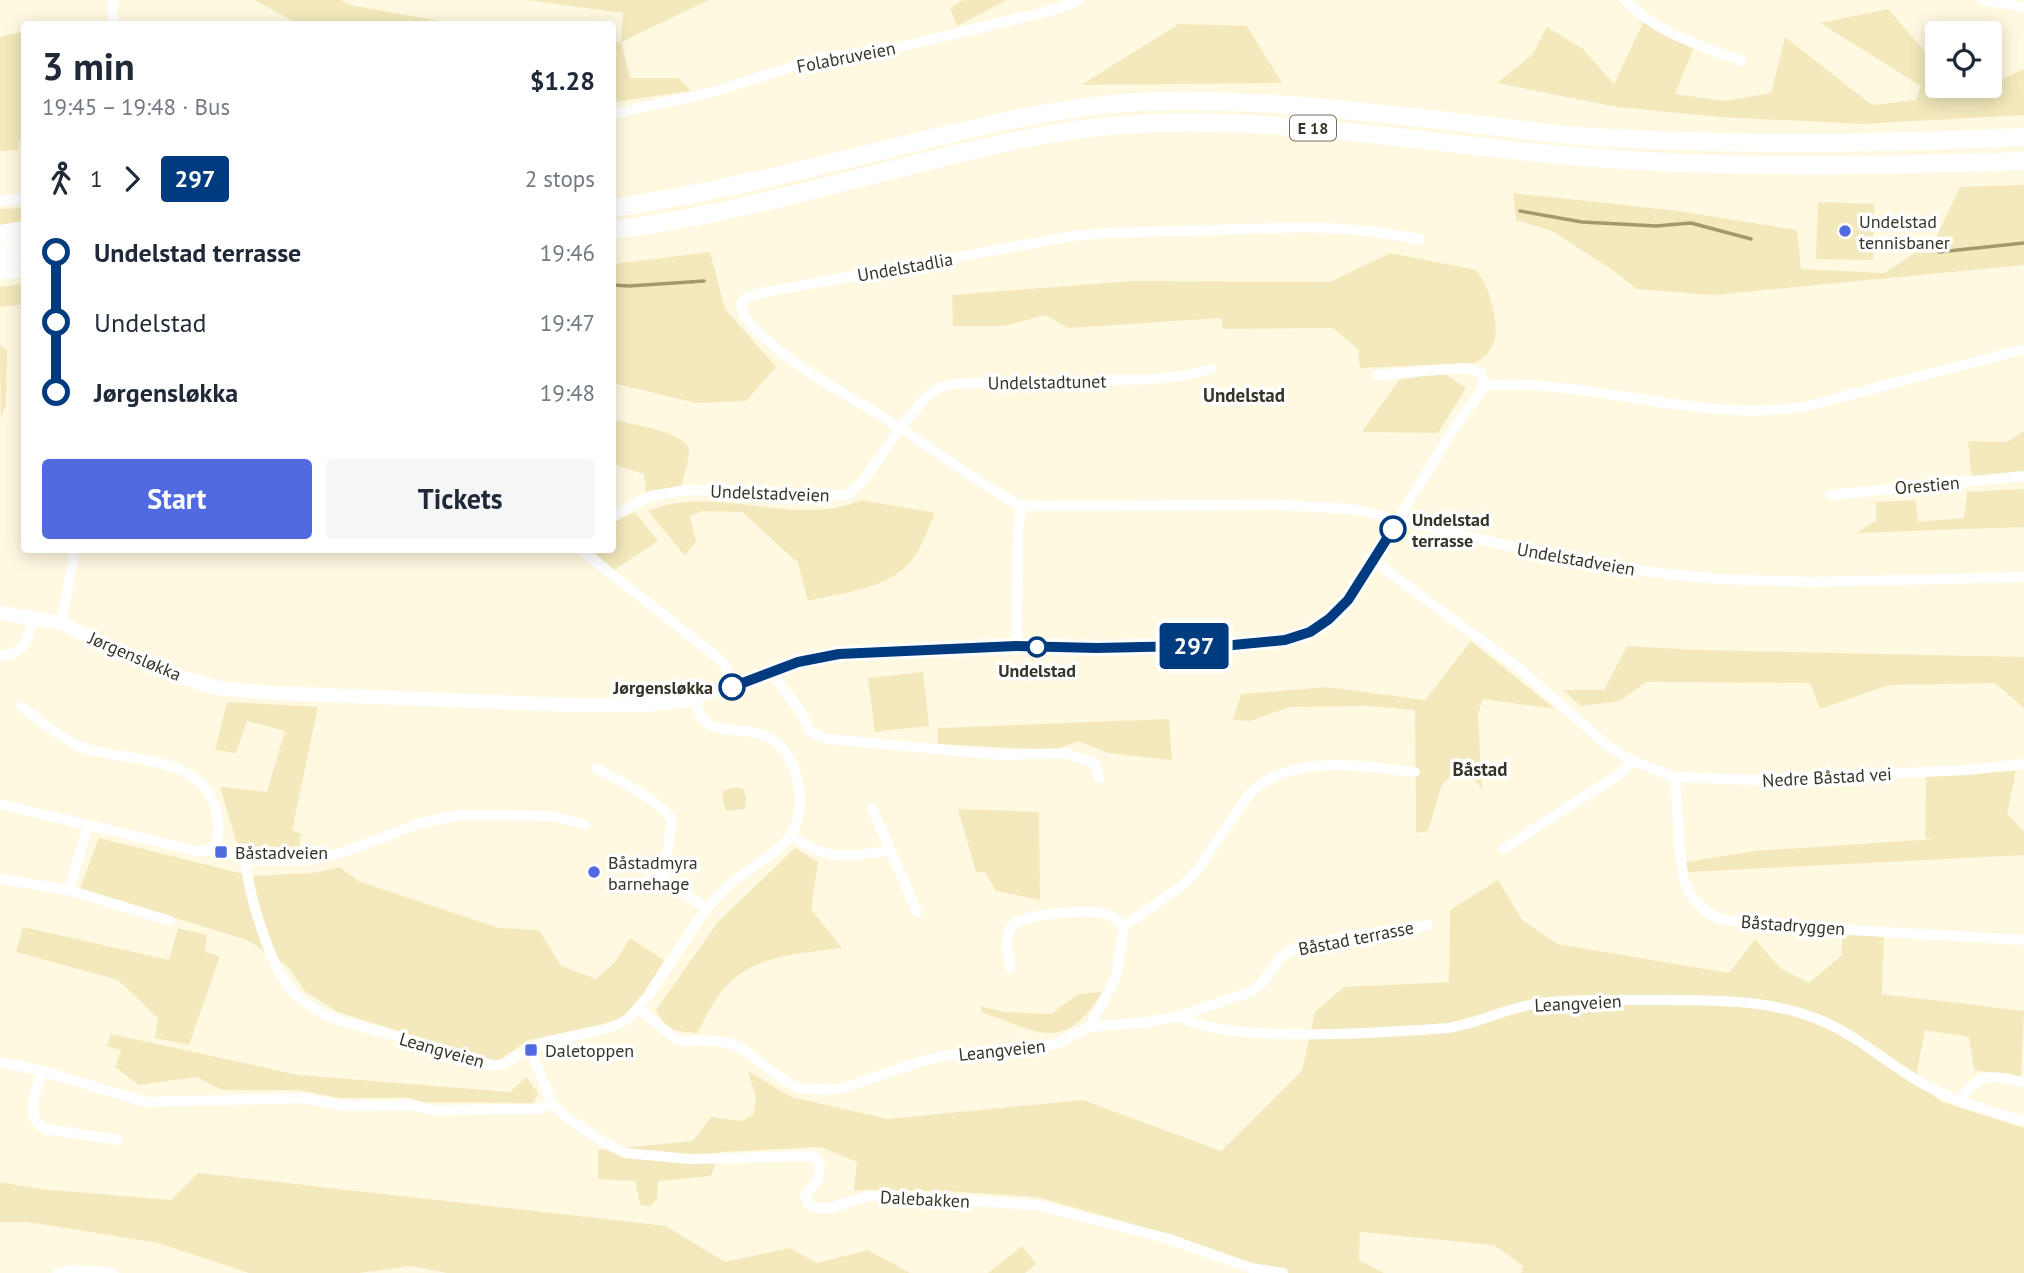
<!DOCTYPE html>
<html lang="en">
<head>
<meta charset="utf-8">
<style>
	:root { --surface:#fff; --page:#f6f6f7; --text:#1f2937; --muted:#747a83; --accent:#526adf }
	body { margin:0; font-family:"PT Sans",sans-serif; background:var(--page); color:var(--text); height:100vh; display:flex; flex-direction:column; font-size:26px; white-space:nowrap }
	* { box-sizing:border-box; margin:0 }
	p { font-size:23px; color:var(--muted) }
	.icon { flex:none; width:38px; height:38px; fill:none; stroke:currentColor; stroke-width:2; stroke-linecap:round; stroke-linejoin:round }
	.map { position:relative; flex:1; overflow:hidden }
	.drawer { position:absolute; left:21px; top:21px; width:595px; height:532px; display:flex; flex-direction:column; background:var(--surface); border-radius:7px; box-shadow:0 4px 18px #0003 }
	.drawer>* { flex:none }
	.badge { padding:0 14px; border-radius:5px; font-size:24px; line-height:46px }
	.fabs { position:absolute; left:1925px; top:21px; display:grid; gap:14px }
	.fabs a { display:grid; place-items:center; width:77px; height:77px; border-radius:7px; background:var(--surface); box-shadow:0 4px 18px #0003; font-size:35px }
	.map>.badge { position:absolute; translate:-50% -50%; box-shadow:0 0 0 4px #fff }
	.legs { display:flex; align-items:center; gap:10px; height:77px; padding:0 21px; font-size:23px }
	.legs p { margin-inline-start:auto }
	.headline { display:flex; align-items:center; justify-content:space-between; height:119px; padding:0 21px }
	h1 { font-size:38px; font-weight:700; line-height:52px }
	.primary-button { display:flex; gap:14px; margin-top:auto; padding:14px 21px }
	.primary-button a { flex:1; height:80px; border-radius:7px; background:var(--accent); color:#fff; font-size:28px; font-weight:700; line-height:80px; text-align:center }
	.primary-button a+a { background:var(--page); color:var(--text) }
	ul { padding:0 21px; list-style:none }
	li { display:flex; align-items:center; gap:24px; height:70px; font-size:26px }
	li i { display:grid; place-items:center; width:10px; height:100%; margin:0 9px; background:currentColor }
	li i::after { content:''; width:18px; height:18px; margin:-9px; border:5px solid; border-radius:50%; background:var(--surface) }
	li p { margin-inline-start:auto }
	li:first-child i { background:linear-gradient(#0000 50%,currentColor 0) }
	li:last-child i { background:linear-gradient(currentColor 50%,#0000 0) }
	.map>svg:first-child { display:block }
	.green { fill:#f3e9bc }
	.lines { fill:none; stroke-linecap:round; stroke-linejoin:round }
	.stream { stroke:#a4996e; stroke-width:3.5 }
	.street { stroke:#fff; stroke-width:10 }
	.secondary { stroke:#fff; stroke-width:14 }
	.highway { stroke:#fff; stroke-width:18 }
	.line-1-casing { stroke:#fff; stroke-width:16 }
	.line-1 { stroke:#003b80; stroke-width:10 }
	.poi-dot { fill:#526adf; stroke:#fff; stroke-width:2.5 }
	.stop-1-dot { fill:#fff; stroke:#003b80; stroke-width:3.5 }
	.labels { text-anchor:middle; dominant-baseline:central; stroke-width:7; stroke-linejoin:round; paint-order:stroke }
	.shield { fill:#fff; stroke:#737168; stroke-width:2 }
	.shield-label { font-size:16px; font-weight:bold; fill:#373428 }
	.street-label { font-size:18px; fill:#373428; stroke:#fff }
	.poi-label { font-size:18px; fill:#373428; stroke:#fff; text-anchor:start }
	.stop-label { font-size:18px; font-weight:bold; fill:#373428; stroke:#fff; text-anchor:start }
	.neighbourhood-label { font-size:19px; font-weight:bold; fill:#373428; stroke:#fff }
</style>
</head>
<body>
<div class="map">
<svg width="2024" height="1273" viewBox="0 0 2024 1273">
	<rect width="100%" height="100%" fill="#fff9e2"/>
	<!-- green -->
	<path class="green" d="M255,0h86l9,5 106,19h-158z
		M527,0h182l-88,42 9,36h49l12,13 -78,11v-60h8l2,-29z
		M962,0h45l-50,26 -7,-18z
		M1888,9l46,53h3v24h53v-7l5,4 29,-14v46l-162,9 -142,-7 -103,-10 -120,-24 35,-28 15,-28 36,22 31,35 30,-63 50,26 -19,47 49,7 47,-8 14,-56 87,68 44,-5 5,-14 -101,-63z
		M1179,24l68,2 35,57 -201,2z
		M24,31v110h-6v9l-18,1v-114z
		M2024,185v80l-310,30 -77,-6 -26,-20 -59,-38 -36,-11 -3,-27 165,18 119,19 4,39 83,4 51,-33 25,-53z
		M1818,202l56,2 -1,56 -57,-1z
		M24,208v15l-24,2v-16z
		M710,252l15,57 51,58 -30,34 -50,2 -83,-20v-119z
		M1390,253l86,17c13,14 25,56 17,74 -4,10 -10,14 -19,19l-114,5 -2,-19 -25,-21 -110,1 -2,-11 -153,10 -22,-13 -43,11h-50l-1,-31 180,-14 198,1z
		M24,284v20l-24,3v-20z
		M0,345l7,5 -1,54 -5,15z
		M1442,372l24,16 -28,45 -76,-1 37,-52z
		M615,420c15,4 72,12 74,30 0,12 -6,27 -8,38l-35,7 -2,-21 -31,-10 -1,-37z
		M2024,431v42l-52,5 -4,-37 39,1z
		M2024,489v38l-168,6 20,-12v-19l40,-2 2,22 46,-4 3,-26z
		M861,500l74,13c-6,13 -11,28 -18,40 -22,36 -72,39 -109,48l-10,-38 -56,-51 -40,-1 -12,5 6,25 -11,15 -37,-45c65,-28 149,18 213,-11z
		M635,512l23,29 -44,29 -23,-20h21l1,-27z
		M1471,641l84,68 -72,-10 -5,15 4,75 -19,-24 -21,19 -14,47 -12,2 -1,-123 -46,-4 -79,1 -40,14 -17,-1 8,-26 86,-7 98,13z
		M1627,646l68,4 329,7v51l-29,-25 -106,2 -69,24 -10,-26 -164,-1 -26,19 -39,5 -18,-16h41z
		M923,672l6,54 -54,6 -7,-54z
		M227,702l91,5 -26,123 9,4 -2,16 -23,5 -37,-4 -19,-64 47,5 18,-61 -38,-10 -11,32 -21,-3z
		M1169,719l3,41 -64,-7 -30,-12 -24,9 -116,-6v-16z
		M2016,771l-9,42 17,19v23l-336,17 -2,-10 69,-11 180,-12 -10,-1 1,-63z
		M733,788h10l3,10 -1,11 -19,2 -3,-10v-10z
		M958,809l81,3 1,88 -44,-9 -11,-19h-9z
		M99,838l153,38 61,-3 27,-6 18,14 141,47 40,2 22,36 35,13 20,-18 14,-23 34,22 -32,54 -24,11 -80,15 -31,22 -159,-50 -32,-20 -19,-26 -40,-26 -167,-51z
		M795,848l23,14 -7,47 31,39c-43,6 -91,6 -120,43 -10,12 -17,29 -25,42l-29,-3 -12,-20 62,-88z
		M1498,880l24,40 35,24 172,29 26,-34 25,29 29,15 33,-28v-22l42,1 -2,60 142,17 -3,66 -47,-7 -5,-33 -44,-7 -10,51 27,21 82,26v145h-503l2,-7 -29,-21 -134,-13 -1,28 25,13h-116l-93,-37 -138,-39 -92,-6 -91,-1 3,-28 -37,-15 -100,5 -9,24 -53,5 -1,17 -6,8 -11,-1 -5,-24 -37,-2v-29l95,-9 18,-24 31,4 12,-7 2,-17 -8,-26 43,26 97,22 195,-19 138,51 81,-80 13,-59 29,-25 105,-5 1,-72z
		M23,927l146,33 9,-32 29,7 -2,17 15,4 -31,89 -34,-7 3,-20 -40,-38 -102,-28z
		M1103,992c-40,61 -61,41 -120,21l-3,-7 24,6 47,2 27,-20z
		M111,1034l187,41 212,17 16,-15 12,16 -5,10 -109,-1 -14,-4h-71l-40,-8h-77l-26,-13 -57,8 -24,-18 6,-17 -14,-4z
		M198,1173l468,53 59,36 65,-14 27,15 51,-13 42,23h-463l-35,-7 -53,7h-110l-91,-30 -130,-21h-28v-40l40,7 131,11z
		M1022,1246l14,18 -11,9h-37z"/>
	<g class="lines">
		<!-- stream -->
		<path class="stream" d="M1520,211l62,11 74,4 35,-3 60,16
			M1939,252l85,-9
			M612,285l17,1 75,-5"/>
		<!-- street -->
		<path class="street" d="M1625,0c29,32 77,46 117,61
			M1982,0l42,7
			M113,24l-1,-19 2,-5
			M612,114l97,-21 109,-34 91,-14 148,-36 23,-9
			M0,201l24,-3
			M1377,375l85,-7 18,4 5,13
			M1485,385c107,-6 212,38 318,22l217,-57
			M1830,495l194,-19
			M1021,506c-43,-23 -81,-52 -122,-79 -47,-30 -101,-56 -142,-96 -7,-7 -15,-16 -16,-27l5,-6 14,-5 313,-57 35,-3 206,-6 55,4 51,8
			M612,516l39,-20 35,-6 79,1 55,7 28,-4 15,-13 37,-53 26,-31 11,-8 14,-5 202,-5 28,-3 30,-7
			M581,550l137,108 7,7 7,22
			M1374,561l146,108 88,77 25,15 42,16 83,3 209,-10 57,-6
			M61,623l14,-73
			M1016,646l2,-115 3,-25 259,-1 72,4 191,45 108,18 65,7 97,3 211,-5
			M0,656c24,0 28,-19 34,-38
			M772,673l30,41 8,17 17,8 176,16 61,-2 31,10 4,15
			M21,706c20,15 40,34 63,42 42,14 110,6 129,54 6,16 7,26 3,42
			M597,769c26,14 56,27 75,50l-8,59 42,31
			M1675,777l5,74 4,30 8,16 13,14 15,8 78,8 226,13
			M0,804l88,21
			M872,808l45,104
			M791,835c36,27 57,22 99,15
			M1503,849l118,-76 12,-12
			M245,861c5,36 25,109 51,134 24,24 61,30 93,39 34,10 69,20 103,31 20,1 24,-15 43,-14l3,-6 7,-3 60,-13 14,-5 10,-6 18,-21 59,-88c9,-10 19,-21 30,-30 17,-13 36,-22 51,-39 25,-28 13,-91 -24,-105 -16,-7 -36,-2 -52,-10 -11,-5 -13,-15 -15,-26 46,-15 94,-38 141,-45 26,-3 53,-3 80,-4 85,-4 169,-2 254,-4 45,-1 95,4 137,-13 16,-6 29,-22 40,-33l105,-170 32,-45
			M650,878h14
			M0,879l69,11
			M170,921l-101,-31 19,-65 108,26 13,-1 7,-6 29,17 65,-1 34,-8 74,-28 41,-9 93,1 33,9
			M1010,968c-1,-13 -7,-31 2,-42 10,-13 68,-15 84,-14 11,1 21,6 28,14
			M639,1009l37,30 9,2 21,-1 23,3 16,8 42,31 13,6 29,2 15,-2 78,-27 22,-5 92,-8 22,-5 31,-16 58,-5 33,-6 70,-24 12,-9 20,-27 15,-9 60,-12 71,-10
			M1180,1016c43,29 211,16 268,12 32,-5 60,-21 92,-25 30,-4 61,-3 91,-3 57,0 131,-3 184,18 42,16 74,48 114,69 29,16 63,24 95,34
			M1089,1027l27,-50 8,-51 56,-39 19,-19 50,-74c43,-41 112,-28 166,-22
			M535,1051v10l17,42 14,14 41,27 18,9 64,6 124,-3 7,8 -2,15 -13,17 4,9c21,10 41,-6 61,-9 6,-1 12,0 18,-1l148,10 133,34 82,29 32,5
			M0,1062l42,9 104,31 155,-4 47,8 62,-1 21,5 108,-1 13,-6
			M42,1071c-5,18 -20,49 4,58l72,11
			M1960,1101c18,-31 33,-25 64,-19
			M58,1273l20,-3 35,3"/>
		<!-- secondary -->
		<path class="secondary" d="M0,613l61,10 105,50 53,15 55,5 297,12h76l49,-6"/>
		<!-- highway -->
		<path class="highway" d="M612,208c95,-14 187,-37 280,-60 81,-20 163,-41 246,-46 115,-5 229,10 343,23 33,3 66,9 99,11 147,10 297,8 444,1
			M612,230c114,-14 224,-47 336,-74 62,-15 126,-29 190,-32 146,-8 291,20 435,32 150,13 301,10 451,5
			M0,234l24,-4
			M0,253l24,-4
			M0,271l24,-3"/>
	</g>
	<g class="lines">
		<!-- line-1 casing -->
		<g class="line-1-casing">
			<path id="line-1" d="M732,687l66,-25 41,-8 177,-8 81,2 136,-3 52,-5 25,-8 19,-13 19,-19 45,-71"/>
		</g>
		<!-- line-1 -->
		<use href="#line-1" class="line-1"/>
	</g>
	<!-- markers -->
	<g class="poi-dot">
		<circle cx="1845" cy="231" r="7"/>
		<rect x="214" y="845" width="14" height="14" rx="3.5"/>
		<circle cx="594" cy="872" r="7"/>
		<rect x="524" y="1043" width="14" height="14" rx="3.5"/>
	</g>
	<g class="stop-1-dot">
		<circle cx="1393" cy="529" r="12"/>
		<circle cx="1037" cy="647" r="9"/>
		<circle cx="732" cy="687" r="12"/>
	</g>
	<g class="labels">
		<!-- shield labels -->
		<rect class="shield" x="1290" y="115.5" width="46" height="25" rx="5"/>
		<g class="shield-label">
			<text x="1313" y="128">E 18</text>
		</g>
		<!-- street labels -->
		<g class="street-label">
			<text transform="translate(846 57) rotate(-11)">Folabruveien</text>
			<text transform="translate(905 267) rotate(-10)">Undelstadlia</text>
			<text transform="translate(1047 382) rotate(-1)">Undelstadtunet</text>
			<text transform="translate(1927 485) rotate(-5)">Orestien</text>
			<text transform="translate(770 493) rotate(2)">Undelstadveien</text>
			<text transform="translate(1576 559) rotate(10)">Undelstadveien</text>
			<text transform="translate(135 656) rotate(23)">Jørgensløkka</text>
			<text transform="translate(1827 777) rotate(-3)">Nedre Båstad vei</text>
			<text transform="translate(1793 925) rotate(4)">Båstadryggen</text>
			<text transform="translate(1356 938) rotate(-11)">Båstad terrasse</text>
			<text transform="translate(1578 1003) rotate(-3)">Leangveien</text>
			<text transform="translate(442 1050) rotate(16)">Leangveien</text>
			<text transform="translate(1002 1050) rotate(-6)">Leangveien</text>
			<text transform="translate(925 1199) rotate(3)">Dalebakken</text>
		</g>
		<!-- poi labels -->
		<g class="poi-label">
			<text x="1859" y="221">Undelstad<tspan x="1859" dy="21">tennisbaner</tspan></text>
			<text x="235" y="852">Båstadveien</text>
			<text x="608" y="862">Båstadmyra<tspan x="608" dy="21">barnehage</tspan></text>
			<text x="545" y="1050">Daletoppen</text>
		</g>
		<!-- stop labels -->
		<g class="stop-label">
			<text x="1412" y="519">Undelstad<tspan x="1412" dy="21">terrasse</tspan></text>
			<text x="1037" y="670" text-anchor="middle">Undelstad</text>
			<text x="713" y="687" text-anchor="end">Jørgensløkka</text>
		</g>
		<!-- neighbourhood labels -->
		<g class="neighbourhood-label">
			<text x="1244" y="395">Undelstad</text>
			<text x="1480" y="769">Båstad</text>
		</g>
	</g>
</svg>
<div class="fabs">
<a><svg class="icon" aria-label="locate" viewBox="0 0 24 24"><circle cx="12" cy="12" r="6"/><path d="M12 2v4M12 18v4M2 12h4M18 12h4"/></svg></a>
</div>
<b class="badge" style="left:1194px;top:646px;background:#003b80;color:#fff">297</b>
<section class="drawer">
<div class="headline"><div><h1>3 min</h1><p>19:45 – 19:48 · Bus</p></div><b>$1.28</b></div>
<div class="legs"><svg class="icon" aria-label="walk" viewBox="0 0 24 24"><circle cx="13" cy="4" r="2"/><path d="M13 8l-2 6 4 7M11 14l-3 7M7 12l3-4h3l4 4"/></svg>1<svg class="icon" aria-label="forward" viewBox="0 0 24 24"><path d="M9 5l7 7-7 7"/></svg><b class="badge" style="background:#003b80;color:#fff">297</b><p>2 stops</p></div>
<ul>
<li><i style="color:#003b80"></i><b>Undelstad terrasse</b><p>19:46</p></li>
<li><i style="color:#003b80"></i><span>Undelstad</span><p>19:47</p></li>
<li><i style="color:#003b80"></i><b>Jørgensløkka</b><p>19:48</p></li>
</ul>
<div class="primary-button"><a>Start</a><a>Tickets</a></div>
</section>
</div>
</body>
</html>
